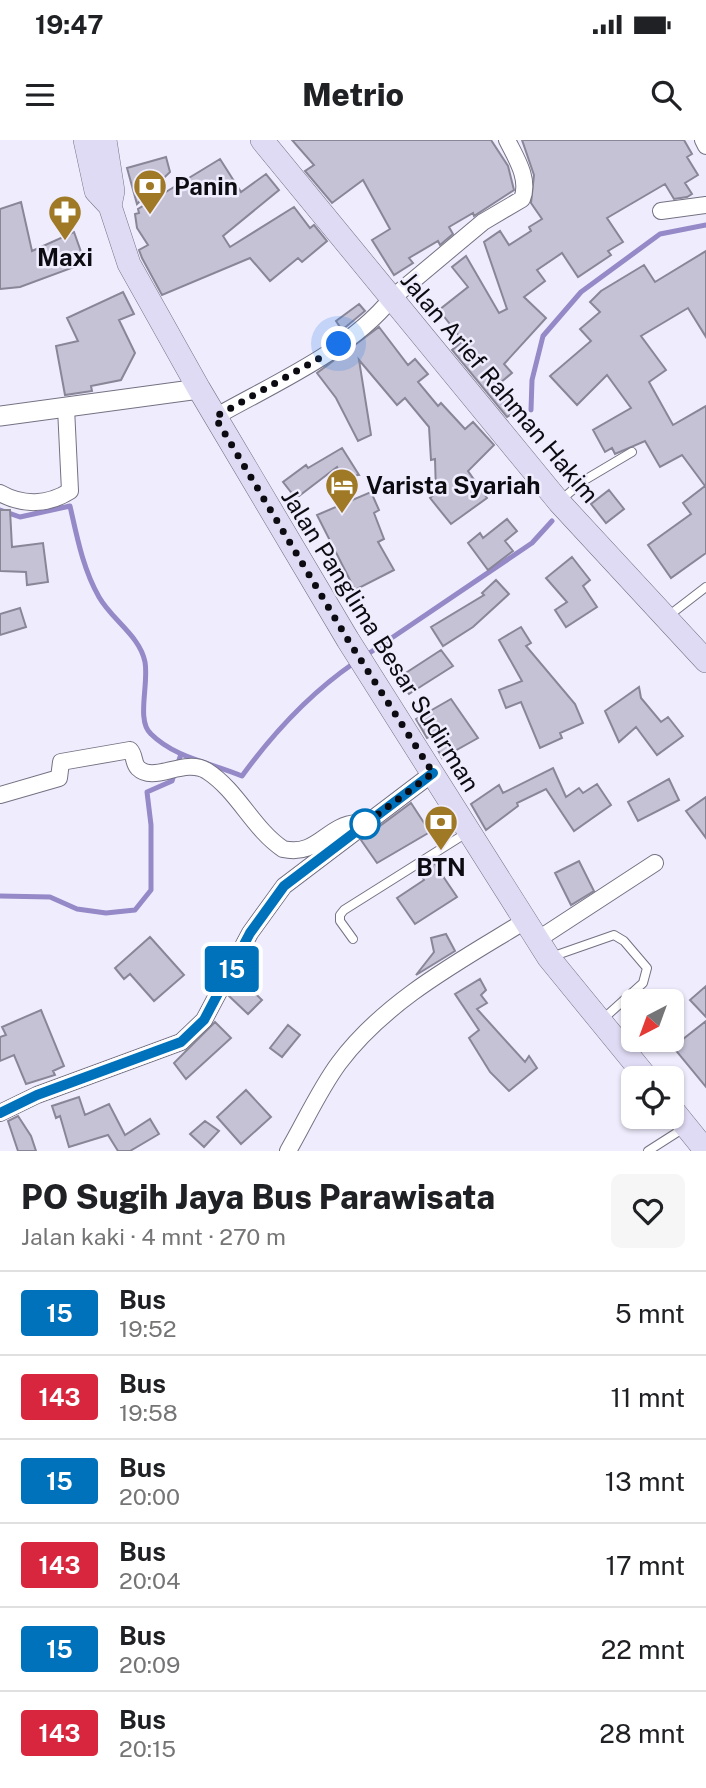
<!DOCTYPE html>
<html lang="id">
<head>
<meta charset="utf-8">
<style>
	:root { --surface:#fff; --page:#f6f6f6; --text:#202124; --muted:#757577; --line:#e0e0e0 }
	body { margin:0; font-family:"Public Sans",sans-serif; background:var(--page); color:var(--text); height:100vh; display:flex; flex-direction:column; font-size:26px; white-space:nowrap }
	* { box-sizing:border-box; margin:0 }
	p { font-size:23px; color:var(--muted) }
	.icon { flex:none; width:38px; height:38px; fill:none; stroke:currentColor; stroke-width:2; stroke-linecap:round; stroke-linejoin:round }
	.map { position:relative; height:1011px; overflow:hidden }
	.panel { display:flex; flex-direction:column; background:var(--surface); flex:1 }
	.panel>* { flex:none }
	.badge { padding:0 14px; border-radius:5px; font-size:24px; line-height:46px }
	.needle { width:46px; rotate:221deg }
	.tools { position:absolute; left:621px; top:849px; display:grid; gap:14px }
	.tools a { display:grid; place-items:center; width:63px; height:63px; border-radius:10px; background:var(--surface); box-shadow:0 2px 5px #0004; font-size:35px }
	.you { position:absolute; width:35px; height:35px; margin:-18px; border:5px solid #fff; border-radius:50%; background:#1a73e8; box-shadow:0 0 0 10px #1a73e833 }
	.map>.badge { position:absolute; translate:-50% -50%; box-shadow:0 0 0 4px #fff }
	.round { display:grid; place-items:center; flex:none; width:74px; height:74px; border-radius:10px; background:var(--page) }
	.summary { display:flex; align-items:center; justify-content:space-between; height:119px; padding:0 21px }
	h1 { font-size:33px; font-weight:800; line-height:52px }
	ul { padding:0; list-style:none }
	li { display:flex; align-items:center; gap:21px; height:84px; padding:0 21px; border-top:2px solid var(--line) }
	li div { flex:1 }
	li b { display:block; font-size:26px }
	li em { font-style:normal }
	li .badge { min-width:77px; font-weight:700; text-align:center }
	.status { display:flex; justify-content:space-between; align-items:center; height:49px; padding:0 35px; background:var(--surface); direction:ltr }
	.status svg { height:19px; fill:currentColor }
	header { display:flex; justify-content:space-between; align-items:center; height:91px; padding:0 21px; background:var(--surface); font-size:32px; font-weight:800 }
	.map>svg:first-child { display:block }
	.lines { fill:none; stroke-linecap:round; stroke-linejoin:round }
	.stream { stroke:#9589c7; stroke-width:5 }
	.building { fill:#c5c2d6; stroke:#898698; stroke-width:2 }
	.service-casing { stroke:#747183; stroke-width:10 }
	.minor-casing { stroke:#747183; stroke-width:18 }
	.tertiary-casing { stroke:#747183; stroke-width:21 }
	.secondary-casing { stroke:#747183; stroke-width:24 }
	.service { stroke:#fff; stroke-width:8 }
	.minor { stroke:#fff; stroke-width:16 }
	.tertiary { stroke:#fff; stroke-width:19 }
	.secondary { stroke:#e0dbf4; stroke-width:23 }
	.line-casing { stroke:#fff; stroke-width:16 }
	.line { stroke:#0072bc; stroke-width:10 }
	.walk { stroke:#0c0b11; stroke-width:7; stroke-dasharray:0 12.6 }
	.stop-dot { fill:#fff; stroke:#0072bc; stroke-width:3.5 }
	.labels { text-anchor:middle; dominant-baseline:central; stroke-width:5; stroke-linejoin:round; paint-order:stroke }
	.poi-label { font-size:24px; font-weight:bold; fill:#0c0b11; stroke:#efedfd; text-anchor:start }
	.street-label { font-size:24px; fill:#0c0b11; stroke:#efedfd }
</style>
</head>
<body>
<div class="status"><b>19:47</b><svg viewBox="0 0 49 12"><path d="M0 12V9h3v3zM5 12V6h3v6zM10 12V3h3v9zM15 12V0h3v12zM26 1h20v11H26zM47 4h2v5h-2z"/></svg></div>
<header><svg class="icon" aria-label="menu" viewBox="0 0 24 24"><path d="M4 6h16M4 12h16M4 18h16"/></svg>Metrio<svg class="icon" aria-label="search" viewBox="0 0 24 24"><circle cx="10" cy="10" r="6"/><path d="M15 15l6 6"/></svg></header>
<div class="map">
<svg width="706" height="1011" viewBox="0 0 706 1011">
	<rect width="100%" height="100%" fill="#efedfd"/>
	<g class="lines">
		<!-- stream -->
		<path class="stream" d="M531,270l1,-30 11,-44 38,-44 79,-58 46,-9
			M0,370l20,7 50,-11c7,31 13,63 29,91 13,23 41,39 46,65 4,22 -9,59 6,72 24,24 61,29 91,42 32,-44 67,-82 112,-113
			M365,516l167,-113 20,-22
			M0,756l50,1 27,12 29,4 29,-3 16,-20v-65l-4,-33 25,-11 9,-27"/>
	</g>
	<!-- building -->
	<path class="building" d="M292,0h199l17,26 6,24 -40,26 -1,-3 -24,14 4,7 -13,11 -2,-4 -29,17 4,5 -19,12 -22,-35 18,-11 -27,-49 -31,23 -27,-32 9,-6z
		M522,0h162l8,14 -5,3 11,18 -13,8 7,11 -5,3 -13,2 -9,-15 -58,34 16,24 -15,9 3,4 -33,22 -16,-24 -25,17 8,11 -21,16 22,21 -42,46 8,9 -12,10 18,27 -11,7 -55,-67 11,-9 -24,-31 29,-23 -16,-20 14,-11 33,57 8,-4 -23,-67 16,-11 9,14 22,-14 -2,-4 13,-8 -11,-16 3,-28z
		M166,17l4,15 -33,32 -10,-36z
		M220,19l21,33 25,-18 13,16 -56,46 7,11 64,-40 16,21 4,-3 13,16 -25,21 -4,-4 -28,23 -20,-23 -88,37 -20,-37 -3,-8 9,-5 -11,-17 -2,-14 4,-1 -1,-4z
		M21,62l11,49 42,-19 11,31 -65,24 -20,2v-80z
		M706,111v86l-18,-29 -47,28 25,34 -17,12 24,43 33,-19v147l-35,25 -23,-33 43,-31 -8,-11 22,-17 -23,-31 -22,12 -15,-26 -30,13 -3,-6 -7,4 -12,-22 38,-22 -24,-33 -30,30 -27,-29 41,-35 -11,-12 20,-17 -10,-10 11,-11 43,-26 11,17z
		M123,152l11,22 -15,6 16,33 -14,27 -30,6 1,5 -27,4 -9,-49 22,-5 -11,-23z
		M359,164l6,7 -23,19 -6,-9z
		M379,187l29,38 7,-6 13,15 -10,8 20,24 3,-3 24,26 8,-7 21,23 -26,26 19,27 -36,26 -21,-26 6,-5 -1,-34 -4,1 -2,-33 -24,-29 -8,7 -38,-45 12,75 -13,6 -22,-43 -19,-25z
		M342,308l17,27 -17,2 -5,-10 -38,29h-5l-11,-14 23,-17 2,3z
		M609,350l15,19 -18,14 -15,-19z
		M371,352l8,18 -5,3 10,26 -6,3 16,28 -39,20 -38,-75z
		M0,370h10l2,37 31,-4 5,39 -21,3 -1,-13 -26,-1z
		M507,379l10,12 -12,10 8,10 -25,19 -20,-27 12,-10 3,5z
		M572,417l18,23 -7,6 14,21 -31,20 -11,-17 12,-8 -21,-24z
		M496,440l13,14 -36,33 -30,19 -12,-19 53,-32 -2,-2z
		M20,468l6,19 -26,8v-21z
		M521,487l10,16 -5,3 49,58 8,19 -23,10 2,5 -22,10 -19,-46 -15,6 -7,-18 23,-9 -23,-41z
		M441,510l12,16 -44,28 -11,-16z
		M639,547l2,11 20,24 7,-5 15,19 -26,19 -21,-28 -17,15 -14,-31z
		M451,559l27,39 -36,20 -11,-22 -4,2 -11,-19z
		M553,628l13,29 13,-9 4,5 14,-9 14,21 -37,26 -28,-42 -29,14 1,3 -32,24 -15,-26 28,-19 4,8z
		M669,639l10,21 -41,21 -10,-19z
		M706,657v41l-20,-27z
		M411,663l19,29 -53,31 -16,-23z
		M579,721l15,30 -23,14 -16,-32z
		M434,723l23,34 -42,27 -18,-26 27,-18 -4,-7z
		M446,794l9,17 -39,24 18,-23 -3,-14z
		M150,797l34,38 -30,26 -24,-27 -6,5 -9,-11z
		M240,839l22,21 -14,14 -19,-18z
		M480,839l6,11 -5,5 6,8 -10,6 48,53 4,-6 8,12 -28,23 -19,-19 -21,-34 10,-8 -24,-36z
		M706,846v31l-16,-17z
		M41,870l23,56 -11,5 2,4 -29,9 -12,-29 -14,6v-24l6,-2 -4,-8z
		M706,881v66l-33,-40z
		M215,882l16,16 -45,41 -12,-16z
		M288,885l12,10 -18,22 -12,-9z
		M246,950l25,27 -30,27 -24,-27z
		M79,957l6,18 24,-11 16,31 25,-16 9,15 -29,17h-12l-10,-16 -39,12 -9,-31 -4,2 -4,-12z
		M18,976l13,20 5,15h-18l-10,-30z
		M205,981l14,10 -15,16 -14,-13z"/>
	<g class="lines">
		<!-- service casing -->
		<g class="service-casing">
			<path id="service" d="M561,360l22,-19 49,-29
				M667,477l39,-30
				M353,799l-13,-18v-6l4,-5 124,-78
				M551,817l63,-22 10,6 23,27 -4,15 -40,36
				M648,1011l36,-23"/>
		</g>
		<!-- minor casing -->
		<g class="minor-casing">
			<path id="minor" d="M703,0l3,6
				M661,71l45,-6
				M215,277c58,-33 134,-66 176,-118l92,-77 39,-23c8,-20 -6,-41 -15,-59
				M0,353c23,13 48,12 70,-2l-4,-83
				M0,655l59,-17 2,-16 69,-12c5,5 3,13 8,18 16,16 46,-11 69,3 31,20 46,58 76,78 35,8 43,-24 74,-26
				M537,800l118,-77
				M0,973l37,-18 144,-53 23,-22 46,-87 34,-47 149,-113
				M288,1011c17,-29 31,-61 51,-88 47,-63 121,-102 186,-142"/>
		</g>
		<!-- tertiary casing -->
		<g class="tertiary-casing">
			<path id="tertiary" d="M0,276l199,-27"/>
		</g>
		<!-- secondary casing -->
		<g class="secondary-casing">
			<path id="secondary" d="M85,0l11,51 14,15 19,58 70,125 149,251 201,318 98,120
				M105,0l8,51 -3,15
				M262,0l297,362 147,159
				M672,969l34,42"/>
		</g>
		<!-- service -->
		<use href="#service" class="service"/>
		<!-- minor -->
		<use href="#minor" class="minor"/>
		<!-- tertiary -->
		<use href="#tertiary" class="tertiary"/>
		<!-- secondary -->
		<use href="#secondary" class="secondary"/>
	</g>
	<g class="lines">
		<!-- line casing -->
		<g class="line-casing">
			<path id="line" d="M0,973l37,-18 144,-53 23,-22 46,-87 34,-47 149,-113"/>
		</g>
		<!-- line -->
		<use href="#line" class="line"/>
		<!-- walk -->
		<path class="walk" d="M339,204l-21,15 -103,58 133,223 85,133 -68,51"/>
	</g>
	<!-- icons -->
	<defs>
		<g id="bank-pin" transform="scale(1.75)"><path d="M0 17L-7.5 6A9.5 9.5 0 1 1 7.5 6Z" fill="#9f7926" stroke="#efedfd"/><path d="M-6-4H6V4H-6ZM0-2.3a2.3 2.3 0 1 0 0 4.6a2.3 2.3 0 1 0 0-4.6Z" fill="#fff"/></g>
		<g id="pharmacy-pin" transform="scale(1.75)"><path d="M0 17L-7.5 6A9.5 9.5 0 1 1 7.5 6Z" fill="#9f7926" stroke="#efedfd"/><path d="M-2-6h4v4h4v4h-4v4h-4v-4h-4v-4h4Z" fill="#fff"/></g>
		<g id="hotel-pin" transform="scale(1.75)"><path d="M0 17L-7.5 6A9.5 9.5 0 1 1 7.5 6Z" fill="#9f7926" stroke="#efedfd"/><path d="M-6-4.5h1.5V1H6V5H4.5V3h-9V5H-6ZM-4 0a1.8 1.8 0 1 1 3.6 0ZM.5 0V-2.5h3Q6-2.5 6 0Z" fill="#fff"/></g>
	</defs>
	<g fill-rule="evenodd">
		<use href="#bank-pin" x="150" y="46"/>
		<use href="#pharmacy-pin" x="65" y="72"/>
		<use href="#hotel-pin" x="342" y="345"/>
		<use href="#bank-pin" x="441" y="682"/>
	</g>
	<!-- markers -->
	<circle class="stop-dot" cx="365" cy="684" r="14"/>
	<g class="labels">
		<!-- poi labels -->
		<g class="poi-label">
			<text x="174" y="46">Panin</text>
			<text x="65" y="117" text-anchor="middle">Maxi</text>
			<text x="366" y="345">Varista Syariah</text>
			<text x="441" y="727" text-anchor="middle">BTN</text>
		</g>
		<!-- street labels -->
		<g class="street-label">
			<text transform="translate(500 247) rotate(50)">Jalan Arief Rahman Hakim</text>
			<text transform="translate(381 500) rotate(58)">Jalan Panglima Besar Sudirman</text>
		</g>
	</g>
</svg>
<div class="tools">
<a><svg class="needle" viewBox="-14 -14 28 28"><path d="M0-13l5 13h-10z" fill="#e53935"/><path d="M0 13l5-13h-10z" fill="#757577"/></svg></a>
<a><svg class="icon" aria-label="locate" viewBox="0 0 24 24"><circle cx="12" cy="12" r="6"/><path d="M12 2v4M12 18v4M2 12h4M18 12h4"/></svg></a>
</div>
<div class="you" style="left:339px;top:204px"></div>
<b class="badge" style="left:232px;top:829px;background:#0072bc;color:#fff">15</b>
</div>
<section class="panel">
<div class="summary"><div><h1>PO Sugih Jaya Bus Parawisata</h1><p>Jalan kaki · 4 mnt · 270 m</p></div><a class="round"><svg class="icon" aria-label="heart" viewBox="0 0 24 24"><path d="M12 20l-8-8c-3-5 5-10 8-4 3-6 11-1 8 4z"/></svg></a></div>
<ul>
<li><span class="badge" style="background:#0072bc;color:#fff">15</span><div><b>Bus</b><p>19:52</p></div><em>5 mnt</em></li>
<li><span class="badge" style="background:#d7263d;color:#fff">143</span><div><b>Bus</b><p>19:58</p></div><em>11 mnt</em></li>
<li><span class="badge" style="background:#0072bc;color:#fff">15</span><div><b>Bus</b><p>20:00</p></div><em>13 mnt</em></li>
<li><span class="badge" style="background:#d7263d;color:#fff">143</span><div><b>Bus</b><p>20:04</p></div><em>17 mnt</em></li>
<li><span class="badge" style="background:#0072bc;color:#fff">15</span><div><b>Bus</b><p>20:09</p></div><em>22 mnt</em></li>
<li><span class="badge" style="background:#d7263d;color:#fff">143</span><div><b>Bus</b><p>20:15</p></div><em>28 mnt</em></li>
</ul>
</section>
</body>
</html>
